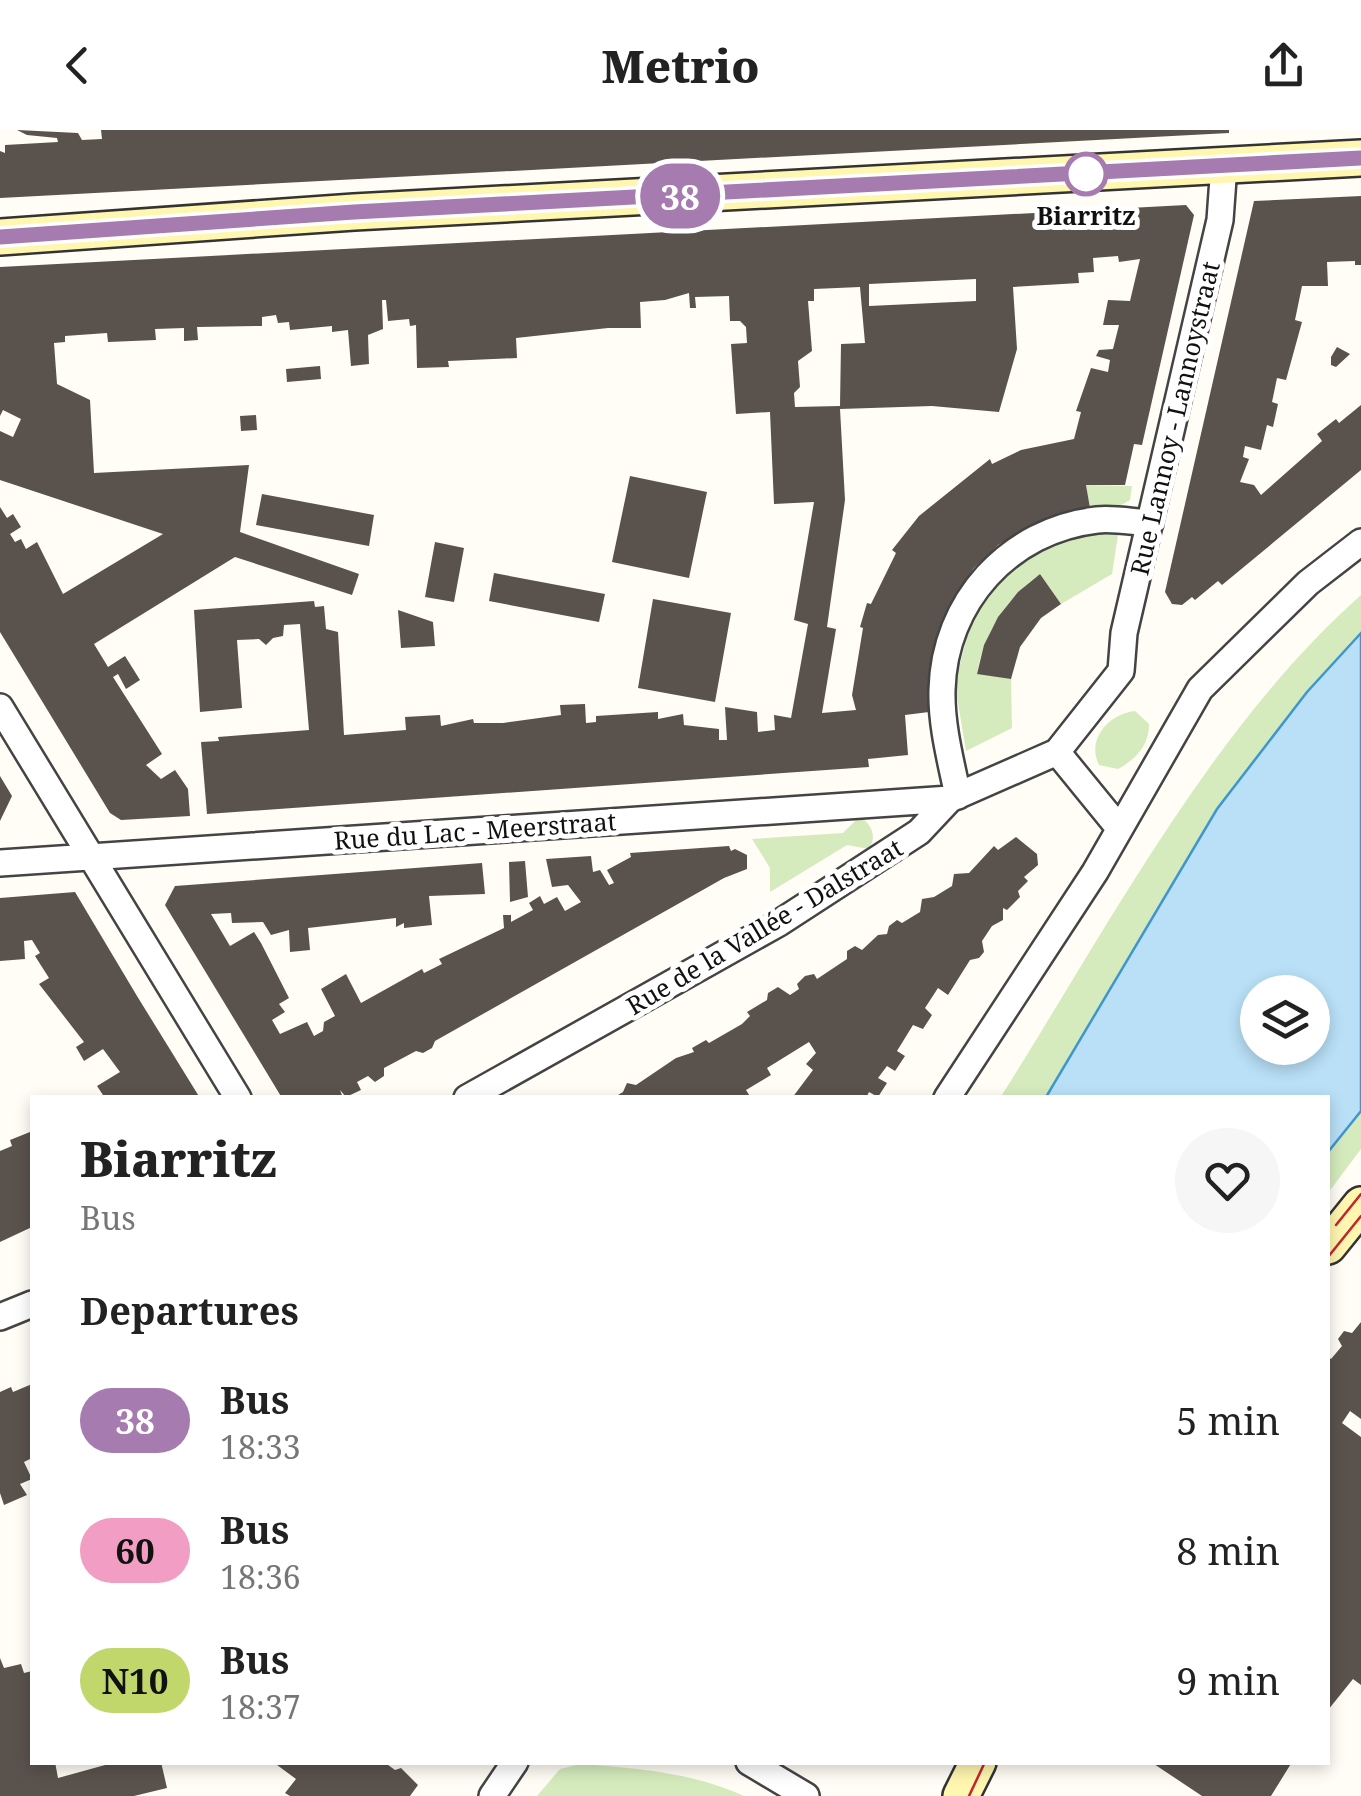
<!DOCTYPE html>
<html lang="en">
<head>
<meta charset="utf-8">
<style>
	:root { --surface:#fff; --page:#f6f6f6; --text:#222; --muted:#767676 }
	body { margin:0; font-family:"Noto Serif",serif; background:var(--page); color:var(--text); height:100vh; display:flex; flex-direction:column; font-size:38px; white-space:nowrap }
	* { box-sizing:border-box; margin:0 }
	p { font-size:32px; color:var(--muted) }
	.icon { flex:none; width:55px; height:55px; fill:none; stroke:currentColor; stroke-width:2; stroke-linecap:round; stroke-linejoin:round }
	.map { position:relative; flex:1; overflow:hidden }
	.details { position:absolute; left:30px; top:965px; width:1300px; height:670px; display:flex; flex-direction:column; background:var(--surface); border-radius:0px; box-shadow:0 5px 15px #0003 }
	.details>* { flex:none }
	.badge { padding:0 20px; border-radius:32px; font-size:35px; line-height:65px }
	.tools { position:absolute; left:1240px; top:845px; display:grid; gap:20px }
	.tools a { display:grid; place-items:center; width:90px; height:90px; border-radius:50%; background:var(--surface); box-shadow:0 5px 15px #0003; font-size:50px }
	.map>.badge { position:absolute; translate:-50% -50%; box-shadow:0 0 0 5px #fff }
	h2 { padding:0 50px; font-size:38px; line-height:90px }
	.round { display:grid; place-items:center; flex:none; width:105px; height:105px; border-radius:52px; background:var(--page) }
	.summary { display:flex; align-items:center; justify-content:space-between; height:170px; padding:0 50px }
	h1 { font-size:48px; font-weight:800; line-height:75px }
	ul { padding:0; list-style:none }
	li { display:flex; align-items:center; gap:30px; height:130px; padding:0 50px }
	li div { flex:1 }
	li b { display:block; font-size:38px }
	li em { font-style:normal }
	li .badge { min-width:110px; font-weight:700; text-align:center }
	header { display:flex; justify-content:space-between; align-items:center; height:130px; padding:0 50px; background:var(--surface); font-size:45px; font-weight:800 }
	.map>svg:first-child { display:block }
	.green { fill:#d5ebbd; fill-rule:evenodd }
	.water { fill:#b9e0f7; stroke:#3f96cf; stroke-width:2.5; fill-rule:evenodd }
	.building { fill:#5a524d; fill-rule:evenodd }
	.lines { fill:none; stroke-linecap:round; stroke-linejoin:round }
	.minor-casing { stroke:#444; stroke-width:30 }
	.secondary-casing { stroke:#333; stroke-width:40 }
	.minor { stroke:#fff; stroke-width:25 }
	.secondary { stroke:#fff6b0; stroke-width:35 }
	.tram { stroke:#c4262e; stroke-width:2.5 }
	.line-casing { stroke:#fff; stroke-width:22 }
	.line { stroke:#a67cb0; stroke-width:15 }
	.stop-dot { fill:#fff; stroke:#a67cb0; stroke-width:5 }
	.labels { text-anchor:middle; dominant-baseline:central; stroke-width:10; stroke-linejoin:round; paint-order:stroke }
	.stop-label { font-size:25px; font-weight:bold; fill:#111; stroke:#fff }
	.street-label { font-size:25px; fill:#111; stroke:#fff }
</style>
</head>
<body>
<header><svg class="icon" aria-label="back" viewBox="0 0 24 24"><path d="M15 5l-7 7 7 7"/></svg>Metrio<svg class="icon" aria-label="share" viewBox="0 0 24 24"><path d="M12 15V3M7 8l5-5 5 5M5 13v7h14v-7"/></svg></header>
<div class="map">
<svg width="1361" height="1666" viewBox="0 0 1361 1666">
	<rect width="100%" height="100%" fill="#fffdf5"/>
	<!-- green -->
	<path class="green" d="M1086,355l46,1 -2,14 -12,7 -28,1z
		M1099,403l19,2 -6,39 -51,30 -21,-30c-34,24 -56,59 -63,99l34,6 1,49 -46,23 -11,-66 13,-53 26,-49 48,-36z
		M1361,465v554l-33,44v-95h-328c107,-169 211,-370 361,-503zM1258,862h54v56h-54z
		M1135,581l14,13c0,22 -13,35 -31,45l-19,-4c-13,-26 10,-51 36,-54z
		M860,686c12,10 17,19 9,33l-22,-4 -77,47v-24l-18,-29 91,-6z
		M581,1634c54,4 114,9 163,32h-207l23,-27z"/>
	<!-- water -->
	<path class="water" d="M1361,503v478l-33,41v-54l-282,-1 171,-288 90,-117zM1258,862h54v56h-54z"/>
	<!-- building -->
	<path class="building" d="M17,0l61,3 4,7 20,-1 -1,-9h1128v3l-1229,65v-47l5,2v-8l53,-3 -1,-4 -30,-3z
		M1361,66v69h-6v-4l-28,1 1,24h-26l-7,34 7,2 -16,58 -9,-2 -5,24 6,2 -5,23 -6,-2 -6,25 -16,-4 -2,11 6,2 -9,23 14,3 7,10 61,-54 -5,-7 19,-15 3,4 22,-18v65l-139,115 -4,-4 -23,19 -3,-3 -10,8 -10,-1 -7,-12 89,-391z
		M1186,75l8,10 -52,230 -8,-1 -9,41h-39l4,23 -57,16 -35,21 -24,23 -23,35 -14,31 -7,34 -1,44 -24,3 3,40 -40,4 1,8 -662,47 -6,-72 18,-1 -1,-4 91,-7 -9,-106 -16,1 -1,11 -10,2 -7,7 -7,-6 -22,1 5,68 -42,4 -6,-102 120,-9 1,6 9,-1 2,23 12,3 6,103 62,-5 -1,-13 35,-2 1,11 32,-7 1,4h29l58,-8 -1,-10 25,-1 1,19 10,-1v-6l62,-4v7l25,-5 1,11 35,4v11h8l-2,-33 32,5 1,20 17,-2 -1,-15 17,3 17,-94 -14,-4 20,-118 -40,2 -4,-92 -34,2 -5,-70 16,-1 -1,-16 -6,-6h-10l-1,-25 -34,1 1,11h-6l-1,-15 -24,7 -25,2 1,26h-33l-92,10 1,20 -69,3 1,6 -32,1 -1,-43 -6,1 -1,-7 -21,2 -2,-21h-4l1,29 -15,6 1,29 -18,2 -3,-36 -16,2v-6l-42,4 -1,-8 -11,1 -2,-8 -14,2v9l-65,1 1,13 -14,1v-13l-29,1 1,11 -48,2 -1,-9 -42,3v6l-11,1 3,41 33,16 4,73 155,-8 -9,67 119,42 -7,21 -117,-38 -141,87 14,23 17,-11 15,24 -14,9 -8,-15 -5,3 49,77 -16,11 15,14 14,-9 13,19 2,27 -69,4 -11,-7 -110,-181v-125l7,11 6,-4 8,13 -11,7 5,8 6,-3 5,10 11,-7 26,52 100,-60 -163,-54v-49l13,6 8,-18 -18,-9 -3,6v-149zM1118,126l1,6 21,-3 -10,42 -22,-1 -5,25h16l-6,24 -14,1 -3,6 14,4 -2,12 -17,-4 -15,43 5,1 -7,27 -53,11 -29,14 -2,-5 -71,57 -27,34 4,3 -25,51 -4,-1 -7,24 3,1 -11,67 4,15 -34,3 14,-84 -9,-2 18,-127 -5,-91 92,-3 67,6 18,-63 -4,-62 66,-4 -1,-10 16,-1 -1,-14zM976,149v22l-107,5v-22zM860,157l5,56 -24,1 -1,62 -45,1 -1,-14 6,-6 -2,-26 14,-10 -4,-50h6v-12z
		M1337,217l13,7 -14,13 -5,-2v-8z
		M320,236l1,13 -34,3 -1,-13z
		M256,285l1,15 -16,1 -1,-15z
		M630,346l77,16 -18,86 -77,-16z
		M262,364l112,21 -5,31 -113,-21z
		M435,412l29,6 -10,54 -29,-5z
		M494,443l111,21 -6,28 -110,-21z
		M1040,444l21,30 -20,14 -21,29 -9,32 -34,-5 7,-29 14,-28 20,-25z
		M653,469l78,14 -16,89 -77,-14z
		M398,480l35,12 2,24 -34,2z
		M0,646l12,20 -12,25z
		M1016,707l21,17 1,11 -14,12 4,4 -10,10 2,6 -13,13 -4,-2v12l-11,6 -10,15 2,11 -5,6 -9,2 -22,35 -10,-7 -13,20 7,7 -9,14 -10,-4 -16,26 8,5 -10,15 -8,-5 -9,12 9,5 -9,14 -9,-5 -3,6h-74l21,-28 -7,-6 10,-11 -7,-11 -42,26 4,7 -25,15 5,8h-138l10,-6 4,-9 9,2 40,-27 18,-6 -2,-4 14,-8 3,3 33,-19 8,-8 -3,-4 20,-12 1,-7 10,-6 12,8 9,-6 -2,-5 8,-8 9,-2 3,5 30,-20v-8l8,-5 7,4 16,-15 9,-1 2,-8 8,-6 5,3 18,-11 2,-13 12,-2 18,-11 2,-12 15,-1 25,-27 4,4z
		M729,716l2,5 4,-2 12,6v14l-23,9 -289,163 -3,7 -9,5 -7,-2 -32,17v8l-9,6 -7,-6 -11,6 4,8 -15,7 -6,-7 3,8h-61l-117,-193 10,-19 307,-23 3,31 -56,2 3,29 -28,3v-5l-8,4v-9l-88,10 2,22 -20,2 -1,-22 -18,5 -8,-13 -31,1 -1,-10 -20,1 19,32 24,-14 7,11 28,55 -10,6 6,8 -13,8 8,14 27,-12 7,14 9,-5 1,-9 11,-6 -14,-27 25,-15 15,29 61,-34 2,4 18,-9 -3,-5 65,-31 -1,-13h8v7l22,-12 -4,-7 11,-7 4,8 13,-7 8,14 16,-9 -13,-17 -16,2 -6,-28 45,-3 2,16 7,-2 9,15 5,-2 -7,-13 24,-13 -1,-4z
		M525,731l3,36 -18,5 -1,-40z
		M75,762l62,104 63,102h-102l5,-3 -6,-9 23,-14 -17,-23 -19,12 -8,-14 8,-5 -45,-58 10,-6 -14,-22 5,-3 -8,-13 -8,1 1,18 -25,2v-63z
		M30,1002l2,95 -32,15v-91l12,-5 -2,-6z
		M1361,1192v97l-11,-8 -8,12 19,14v248l-8,-6 -25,31v-353l3,2 11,-13 -4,-7 6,-8 8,2z
		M32,1254v74l-8,4 8,17 -12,5 7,11 -23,10 -4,-12v-101l11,-5 2,5z
		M0,1528l4,10 17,-4 3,9 8,-2v91h23l3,16 58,-16h45l6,26 -33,8h-134z
		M273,1632h111l11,8 6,-2 17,17 -8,11h-120l-5,-3 11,-14z
		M1151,1632h141l-21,34h-69z"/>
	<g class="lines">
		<!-- minor casing -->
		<g class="minor-casing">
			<path id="minor" d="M0,577l238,391
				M1057,622l62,76
				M958,666c-7,-34 -17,-71 -16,-106 2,-88 67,-160 155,-170 16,-2 36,2 53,3
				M0,733l950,-64
				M467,968l312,-175 140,-91 31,-33 107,-47 64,-81 3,-38 96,-413 4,-55
				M947,968l148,-226 105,-183 108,-106 53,-41
				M0,1187l32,-13
				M749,1632l57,34
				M492,1666l23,-34"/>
		</g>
		<!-- secondary casing -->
		<g class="secondary-casing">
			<path id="secondary" d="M0,107l354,-25 1007,-54
				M1328,1116l33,-41
				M961,1666l17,-34"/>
		</g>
		<!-- minor -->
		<use href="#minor" class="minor"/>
		<!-- secondary -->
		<use href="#secondary" class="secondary"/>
		<!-- tram -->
		<path class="tram" d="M1336,1095l25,-31
			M1328,1127l33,-41
			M969,1666l16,-34"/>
	</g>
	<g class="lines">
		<!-- line casing -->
		<g class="line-casing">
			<path id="line" d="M0,107l354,-25 1007,-54"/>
		</g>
		<!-- line -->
		<use href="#line" class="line"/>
	</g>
	<!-- markers -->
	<circle class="stop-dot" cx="1086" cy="44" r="20"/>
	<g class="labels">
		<!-- stop labels -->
		<g class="stop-label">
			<text x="1086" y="85">Biarritz</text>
		</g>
		<!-- street labels -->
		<g class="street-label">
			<text transform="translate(1174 288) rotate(-77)">Rue Lannoy - Lannoystraat</text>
			<text transform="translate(475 700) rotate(-4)">Rue du Lac - Meerstraat</text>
			<text transform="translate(764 796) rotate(-31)">Rue de la Vallée - Dalstraat</text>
		</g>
	</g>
</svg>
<div class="tools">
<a><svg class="icon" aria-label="layers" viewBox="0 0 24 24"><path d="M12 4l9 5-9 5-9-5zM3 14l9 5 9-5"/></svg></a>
</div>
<b class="badge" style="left:680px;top:66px;background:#a67cb0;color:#fff">38</b>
<section class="details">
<div class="summary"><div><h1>Biarritz</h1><p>Bus</p></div><a class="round"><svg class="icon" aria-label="heart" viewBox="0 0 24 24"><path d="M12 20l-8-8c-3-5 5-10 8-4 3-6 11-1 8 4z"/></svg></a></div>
<h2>Departures</h2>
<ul>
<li><span class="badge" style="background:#a67cb0;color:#fff">38</span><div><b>Bus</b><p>18:33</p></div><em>5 min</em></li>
<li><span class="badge" style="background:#f29dc3;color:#111">60</span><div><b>Bus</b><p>18:36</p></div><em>8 min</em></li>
<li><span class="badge" style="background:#c1d66b;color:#111">N10</span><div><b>Bus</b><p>18:37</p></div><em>9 min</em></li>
</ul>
</section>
</div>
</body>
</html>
